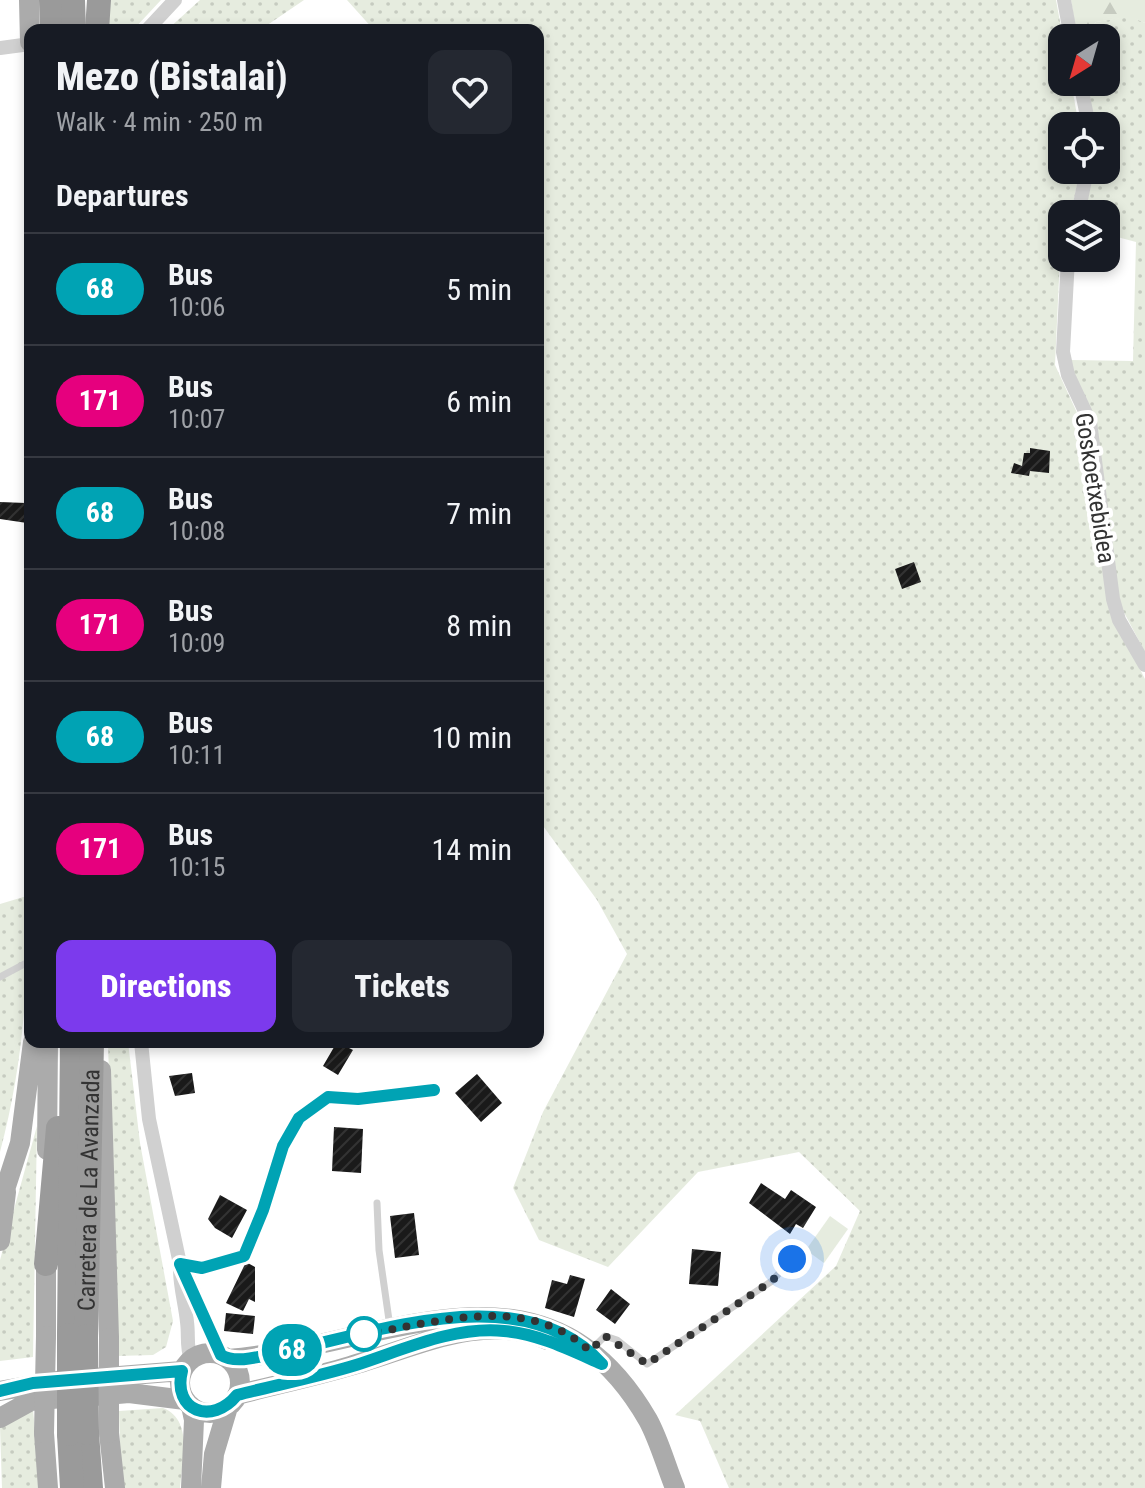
<!DOCTYPE html>
<html lang="en">
<head>
<meta charset="utf-8">
<style>
	:root { --surface:#171b24; --page:#242831; --text:#f1f3f6; --muted:#9ea1a6; --line:#363941; --accent:#7c3aed }
	body { margin:0; font-family:"Roboto Condensed",sans-serif; background:var(--page); color:var(--text); height:100vh; display:flex; flex-direction:column; font-size:30px; white-space:nowrap }
	* { box-sizing:border-box; margin:0 }
	p { font-size:26px; color:var(--muted) }
	.icon { flex:none; width:44px; height:44px; fill:none; stroke:currentColor; stroke-width:2; stroke-linecap:round; stroke-linejoin:round }
	.map { position:relative; flex:1; overflow:hidden }
	.drawer { position:absolute; left:24px; top:24px; width:520px; height:1024px; display:flex; flex-direction:column; background:var(--surface); border-radius:16px; box-shadow:0 4px 12px #0003 }
	.drawer>* { flex:none }
	.badge { padding:0 16px; border-radius:26px; font-size:28px; line-height:52px }
	.needle { width:52px; rotate:217deg }
	.fabs { position:absolute; left:1048px; top:24px; display:grid; gap:16px }
	.fabs a { display:grid; place-items:center; width:72px; height:72px; border-radius:16px; background:var(--surface); box-shadow:0 4px 12px #0003; font-size:40px }
	.you { position:absolute; width:40px; height:40px; margin:-20px; border:6px solid #fff; border-radius:50%; background:#1a73e8; box-shadow:0 0 0 12px #1a73e833 }
	.map>.badge { position:absolute; translate:-50% -50%; box-shadow:0 0 0 4px #fff }
	h2 { padding:0 32px; font-size:30px; line-height:72px }
	.round { display:grid; place-items:center; flex:none; width:84px; height:84px; border-radius:16px; background:var(--page) }
	.head { display:flex; align-items:center; justify-content:space-between; height:136px; padding:0 32px }
	h1 { font-size:38px; font-weight:800; line-height:60px }
	.button { display:flex; gap:16px; margin-top:auto; padding:16px 32px }
	.button a { flex:1; height:92px; border-radius:16px; background:var(--accent); color:#fff; font-size:32px; font-weight:800; line-height:92px; text-align:center }
	.button a+a { background:var(--page); color:var(--text) }
	ul { padding:0; list-style:none }
	li { display:flex; align-items:center; gap:24px; height:112px; padding:0 32px; border-top:2px solid var(--line) }
	li div { flex:1 }
	li b { display:block; font-size:30px }
	li em { font-style:normal }
	li .badge { min-width:88px; font-weight:700; text-align:center }
	.map>svg:first-child { display:block }
	.grass { fill:url(#grass-dots) }
	.forest { fill:url(#forest-firs) }
	.pitch { fill:#e6ecdf }
	.building { fill:url(#building-hatch) }
	.lines { fill:none; stroke-linecap:round; stroke-linejoin:round }
	.lane { stroke:#d0d0d0; stroke-width:7 }
	.street { stroke:#d0d0d0; stroke-width:14 }
	.primary { stroke:#ababab; stroke-width:20 }
	.highway { stroke:#9a9a9a; stroke-width:24 }
	.primary-bridge { stroke:#ababab; stroke-width:20 }
	.highway-bridge { stroke:#9a9a9a; stroke-width:24 }
	.line-casing { stroke:#fff; stroke-width:18 }
	.line { stroke:#00a3b4; stroke-width:12 }
	.walk { stroke:#333; stroke-width:8; stroke-dasharray:0 14.4 }
	.stop-dot { fill:#fff; stroke:#00a3b4; stroke-width:4 }
	.labels { text-anchor:middle; dominant-baseline:central; stroke-width:8; stroke-linejoin:round; paint-order:stroke }
	.street-label { font-size:24px; fill:#333; stroke:#fff }
</style>
</head>
<body>
<div class="map">
<svg width="1145" height="1488" viewBox="0 0 1145 1488">
	<defs>
		<pattern id="grass-dots" width="8" height="8" patternUnits="userSpaceOnUse" patternTransform="scale(2)"><rect width="8" height="8" fill="#e6ecdf"/><path d="M2 2h.1M6 6h.1" fill="none" stroke="#c6cbc0" stroke-width="1.8" stroke-linecap="round"/></pattern>
		<pattern id="forest-firs" width="22" height="20" patternUnits="userSpaceOnUse" patternTransform="scale(2)"><rect width="22" height="20" fill="#e6ecdf"/><path d="M5 1l3.5 6h-7zM16 11l3.5 6h-7z" fill="#c6cbc0"/></pattern>
		<pattern id="building-hatch" width="6" height="6" patternUnits="userSpaceOnUse" patternTransform="scale(2)"><rect width="6" height="6" fill="#1a1a1a"/><path d="M-1 1l2-2M0 6l6-6M5 7l2-2" fill="none" stroke="#333"/></pattern>
	</defs>
	<rect width="100%" height="100%" fill="#fff"/>
	<!-- grass -->
	<path class="grass" d="M109,0h52l-27,29 -28,1z
		M200,0h104l-44,30h-93z
		M347,0h709l7,38 -1,44h9l8,44h-17v44h18l-9,44h-9l-7,151 30,65 24,179 36,70v809h-416l-29,-67 -25,-6 161,-149 24,-55 -61,-59 -101,20 -90,95 -69,-27 -26,-52 30,-76 84,-158 -30,-54 -59,-81v-789h-164z
		M1131,16l14,7v629l-25,-47 -49,-245 62,1 3,-119 -30,-8v-20h-23l10,-44h13v-44h-13l-8,-44h21v-44h-22l12,-16z
		M30,895c-3,92 -6,167 -30,257v-248z
		M108,1042h20l12,101 33,178 -7,26 -13,8 -36,1z
		M37,1126l-4,231 -33,4v-101z
		M163,1408c31,12 19,55 17,80h-59l-2,-77z
		M33,1410l8,78h-39l-2,-61z"/>
	<!-- forest -->
	<path class="forest" d="M1071,0h74v23l-14,-6 -35,5 -12,16h-7z"/>
	<!-- pitch -->
	<path class="pitch" d="M830,1216l18,13 -24,34 -18,-13z"/>
	<!-- building -->
	<path class="building" d="M1030,448l20,3 -1,22 -19,-2 -1,5 -18,-3 3,-10 8,3 2,-13h6z
		M0,502l26,1 1,20 -27,-4z
		M914,562l7,20 -19,7 -7,-20z
		M337,1042l16,8 -15,25 -15,-9z
		M192,1073l3,20 -20,3 -6,-20z
		M477,1074l25,29 -21,19 -26,-29z
		M334,1127l29,2 -2,44 -29,-2z
		M761,1183l24,16 6,-9 25,17 -13,21 -7,-4 -6,10 -41,-31z
		M220,1195l27,15 -15,28 -17,-10 -7,-9z
		M414,1213l5,42 -24,3 -5,-42z
		M692,1249l29,3 -3,34 -29,-2z
		M246,1262l9,5v35l-6,-3 -6,12 -17,-8z
		M570,1275l15,4 -11,38 -29,-9 7,-28 15,4z
		M611,1289l19,15 -15,20 -19,-14z
		M226,1313l29,3 -2,18 -29,-3z"/>
	<g class="lines">
		<!-- lane -->
		<path class="lane" d="M0,977l30,-16
			M377,1203l2,47 11,77
			M180,1264l22,4 42,-12 19,-46 20,-64 16,-28 29,-21 30,2 76,-9
			M590,1351l15,-15 12,4 30,24 125,-83 20,-22"/>
		<!-- street -->
		<path class="street" d="M1064,0l7,38
			M147,30l28,-30
			M0,48l30,-4
			M1080,82l9,44
			M1078,214l9,-44
			M1068,258l-5,94 5,23 22,47 23,177 6,21 26,45
			M141,1042l8,77 31,145c-1,20 5,38 7,58 2,14 -1,24 4,38
			M187,1275l34,80"/>
		<!-- primary -->
		<path class="primary" d="M29,0l1,42
			M101,1070l8,268
			M47,1150l1,-108
			M0,1205l20,-62 13,-101
			M0,1241l6,-49
			M46,1336v-86
			M180 1383a30 30 0 1 1 60 0a30 30 0 1 1-60 0Z
			M228,1359c155,-12 317,-118 420,61 11,20 18,46 27,68
			M94,1378l88,-7
			M0,1391l62,-11
			M237,1395c38,-10 76,-18 113,-29 62,-17 133,-55 197,-26
			M94,1396l35,-3 56,7
			M191,1406l3,14 -3,68
			M0,1418l31,-17 31,-3
			M44,1433l4,55
			M109,1433l6,55
			M211,1488l3,-34 14,-47"/>
		<!-- highway -->
		<g class="highway">
			<path d="M51,0l1,30"/>
			<path d="M73,0l1,30"/>
			<path d="M97,30l2,-30"/>
			<path d="M46,1264l12,-136"/>
			<path d="M69,1335l3,-293"/>
			<path id="s1" d="M86,1336l6,-294"/>
			<path d="M87,1433l4,55"/>
			<path d="M69,1434l3,54"/>
		</g>
		<!-- primary-bridge -->
		<path class="primary-bridge" d="M44,1433l2,-97
			M109,1433v-95"/>
		<!-- highway-bridge -->
		<path class="highway-bridge" d="M69,1335v99
			M86,1336l1,97"/>
	</g>
	<g class="lines">
		<!-- line casing -->
		<g class="line-casing">
			<path id="line" d="M0,1391l33,-8 149,-12c-10,40 30,55 55,24 39,-10 80,-18 119,-30 47,-15 97,-39 148,-34 35,3 66,19 98,33 -79,-87 -222,-32 -321,-12 -17,3 -44,13 -60,3l-41,-91 22,4 42,-12 19,-46 20,-64 16,-28 29,-21 30,2 76,-9"/>
		</g>
		<!-- line -->
		<use href="#line" class="line"/>
		<!-- walk -->
		<path class="walk" d="M364,1334c74,-11 162,-42 226,17l15,-15 42,28 125,-83 20,-22"/>
	</g>
	<!-- markers -->
	<circle class="stop-dot" cx="364" cy="1334" r="16"/>
	<g class="labels">
		<!-- street labels -->
		<g class="street-label">
			<text transform="translate(1095 488) rotate(81)">Goskoetxebidea</text>
			<text stroke="none"><textPath href="#s1" startOffset="146">Carretera de La Avanzada</textPath></text>
		</g>
	</g>
</svg>
<div class="fabs">
<a><svg class="needle" viewBox="-14 -14 28 28"><path d="M0-13l5 13h-10z" fill="#e53935"/><path d="M0 13l5-13h-10z" fill="#9ea1a6"/></svg></a>
<a><svg class="icon" aria-label="locate" viewBox="0 0 24 24"><circle cx="12" cy="12" r="6"/><path d="M12 2v4M12 18v4M2 12h4M18 12h4"/></svg></a>
<a><svg class="icon" aria-label="layers" viewBox="0 0 24 24"><path d="M12 4l9 5-9 5-9-5zM3 14l9 5 9-5"/></svg></a>
</div>
<div class="you" style="left:792px;top:1259px"></div>
<b class="badge" style="left:292px;top:1350px;background:#00a3b4;color:#fff">68</b>
<section class="drawer">
<div class="head"><div><h1>Mezo (Bistalai)</h1><p>Walk · 4 min · 250 m</p></div><a class="round"><svg class="icon" aria-label="heart" viewBox="0 0 24 24"><path d="M12 20l-8-8c-3-5 5-10 8-4 3-6 11-1 8 4z"/></svg></a></div>
<h2>Departures</h2>
<ul>
<li><span class="badge" style="background:#00a3b4;color:#fff">68</span><div><b>Bus</b><p>10:06</p></div><em>5 min</em></li>
<li><span class="badge" style="background:#e6007e;color:#fff">171</span><div><b>Bus</b><p>10:07</p></div><em>6 min</em></li>
<li><span class="badge" style="background:#00a3b4;color:#fff">68</span><div><b>Bus</b><p>10:08</p></div><em>7 min</em></li>
<li><span class="badge" style="background:#e6007e;color:#fff">171</span><div><b>Bus</b><p>10:09</p></div><em>8 min</em></li>
<li><span class="badge" style="background:#00a3b4;color:#fff">68</span><div><b>Bus</b><p>10:11</p></div><em>10 min</em></li>
<li><span class="badge" style="background:#e6007e;color:#fff">171</span><div><b>Bus</b><p>10:15</p></div><em>14 min</em></li>
</ul>
<div class="button"><a>Directions</a><a>Tickets</a></div>
</section>
</div>
</body>
</html>
